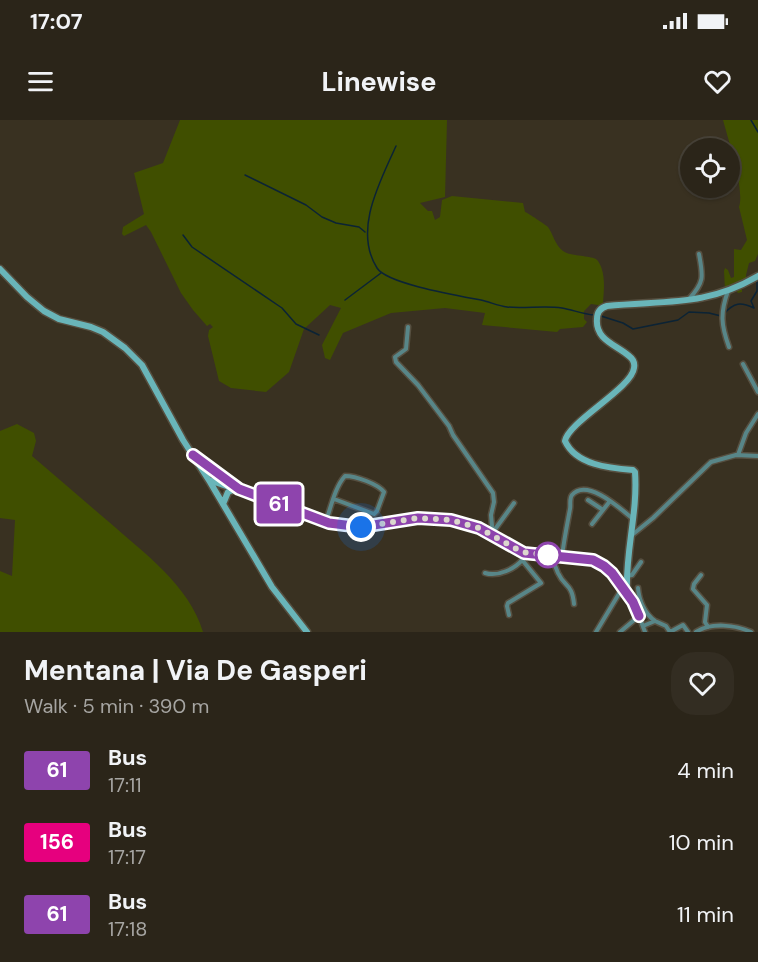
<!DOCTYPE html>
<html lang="en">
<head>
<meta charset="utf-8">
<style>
	:root { --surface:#2b2519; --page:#332d22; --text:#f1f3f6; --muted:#a6a5a2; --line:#474238 }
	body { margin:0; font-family:"DM Sans",sans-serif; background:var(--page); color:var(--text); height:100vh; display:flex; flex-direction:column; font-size:22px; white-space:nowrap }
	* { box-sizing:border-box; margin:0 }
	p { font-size:20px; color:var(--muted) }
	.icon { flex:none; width:33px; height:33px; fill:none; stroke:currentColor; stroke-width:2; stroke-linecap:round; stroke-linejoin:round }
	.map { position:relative; height:512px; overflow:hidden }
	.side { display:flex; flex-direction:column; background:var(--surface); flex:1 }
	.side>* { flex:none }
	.badge { padding:0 12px; border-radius:4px; font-size:21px; line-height:39px }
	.tools { position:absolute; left:680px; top:18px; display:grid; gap:12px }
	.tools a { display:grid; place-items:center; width:60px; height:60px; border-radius:50%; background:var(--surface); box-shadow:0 2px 4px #0004,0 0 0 2px var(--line); font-size:30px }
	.you { position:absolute; width:30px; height:30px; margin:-15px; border:4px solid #fff; border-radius:50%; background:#1a73e8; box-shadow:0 0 0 9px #1a73e833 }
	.map>.badge { position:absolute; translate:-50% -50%; box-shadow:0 0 0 3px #fff }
	.round { display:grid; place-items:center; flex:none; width:63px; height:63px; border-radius:24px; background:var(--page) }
	.headline { display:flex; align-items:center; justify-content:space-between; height:102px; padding:0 24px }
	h1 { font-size:28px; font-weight:700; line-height:45px }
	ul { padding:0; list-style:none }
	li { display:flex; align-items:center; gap:18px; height:72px; padding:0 24px }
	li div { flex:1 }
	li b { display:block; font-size:22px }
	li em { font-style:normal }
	li .badge { min-width:66px; font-weight:700; text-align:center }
	.status { display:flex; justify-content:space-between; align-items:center; height:42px; padding:0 30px; background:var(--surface); direction:ltr }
	.status svg { height:16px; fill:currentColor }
	header { display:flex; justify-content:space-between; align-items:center; height:78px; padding:0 24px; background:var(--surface); font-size:27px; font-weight:700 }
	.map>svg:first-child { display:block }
	.green { fill:#404f00 }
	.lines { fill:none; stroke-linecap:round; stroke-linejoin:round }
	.stream { stroke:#0b2335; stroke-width:1.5 }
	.street-casing { stroke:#564f40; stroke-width:7 }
	.secondary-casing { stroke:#564f40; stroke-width:9 }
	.street { stroke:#588688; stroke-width:4 }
	.secondary { stroke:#69b5b9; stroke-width:6 }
	.line-casing { stroke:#fff; stroke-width:14 }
	.line { stroke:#8e44ad; stroke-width:9 }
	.walk { stroke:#dcd8ce; stroke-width:6; stroke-dasharray:0 10.8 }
	.stop-dot { fill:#fff; stroke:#8e44ad; stroke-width:3 }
</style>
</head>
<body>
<div class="status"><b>17:07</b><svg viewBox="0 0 49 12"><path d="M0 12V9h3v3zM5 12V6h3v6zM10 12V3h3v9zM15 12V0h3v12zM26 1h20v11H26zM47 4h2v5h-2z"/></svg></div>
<header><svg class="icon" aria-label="menu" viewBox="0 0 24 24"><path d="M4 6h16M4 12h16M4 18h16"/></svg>Linewise<svg class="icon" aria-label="heart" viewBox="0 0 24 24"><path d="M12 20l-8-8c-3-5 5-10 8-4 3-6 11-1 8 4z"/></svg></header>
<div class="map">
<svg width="758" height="512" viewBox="0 0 758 512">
	<rect width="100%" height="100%" fill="#393121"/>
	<!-- green -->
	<path class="green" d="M180,0h267l-2,77 -25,6 8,8h4l3,9 5,-3 2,-17 10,-4 71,7 2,9c3,1 21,13 23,15 5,7 7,18 15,24 8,6 32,4 35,10 8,12 6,28 5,42l2,3 -14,-2 -7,7v8l3,3 -4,5 -23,2 -3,3 -75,-7 3,-12 -40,-5 -54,5 -48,20 -13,27 -5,-2 -3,-13 19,-37 -11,-3 -26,24 -15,43 -23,20 -35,-4 -12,-7 -11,-45 1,-6 4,-3 -3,-3 -3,2 -14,-16 -12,-17 -30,-61 -5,-7 -22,11 -2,-2 1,-7 21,-13 -10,-41 29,-10z
		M723,0h35v134l-3,7 -6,2 -3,12 1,11 -5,2v4l-4,1 -2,-3h-11l-1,-19 1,-3 3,2 3,8 3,-1v-28l7,1 6,-10 -8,-33c6,-17 -11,-68 -16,-87z
		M17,304l17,9 2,8 -4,15c26,22 51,44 77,66 35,31 80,63 94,110h-203v-61l12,5 3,-56 -15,-2v-87z"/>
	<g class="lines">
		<!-- stream -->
		<path class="stream" d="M751,0l7,12
			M396,26c-16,36 -43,84 -19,122 10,16 83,28 104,32 9,2 17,6 26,7 18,2 37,-2 55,1 11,2 21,6 32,7
			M245,55l61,30 16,12 14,6 23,4 6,5
			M183,115l9,12 90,61 14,16 23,11
			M345,180l36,-27
			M754,188l-3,-7 6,-10v-12
			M724,194c10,-12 17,-12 30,-6
			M601,196l22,7 10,6 45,-9 11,-8 20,1 12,3"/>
		<!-- street casing -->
		<g class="street-casing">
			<path id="street" d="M728,171c-8,22 -7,34 1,56
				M689,179c16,-17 14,-23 10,-45
				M408,207l-2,22 -11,8 1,5 22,23 31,41 4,9 40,58 1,9 -3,13 1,11 -1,8
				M743,244l15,28
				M738,335l8,-22 12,-19
				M588,380l15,10
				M326,401c5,-14 9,-34 19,-45 11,0 33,8 39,16l-7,19 -3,3 -40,-15
				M592,404l18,-23
				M493,412l21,-29
				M632,415l21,-17 58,-56 25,-7 22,1
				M548,435c6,6 7,11 10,18 7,15 14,10 16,31
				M562,436c2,-16 5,-31 8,-47 1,-4 -1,-10 2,-14 15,-18 50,15 61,24
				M485,453c13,4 30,-4 38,-14
				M701,455l-7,9 -1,5 14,16 -2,17 3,5
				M627,456l5,-1 9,-13
				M638,468c1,13 7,26 17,33
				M509,495l-2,-9 1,-3 33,-20 -18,-22
				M643,506l12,-5 11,5 4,6
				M596,512l27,-45
				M620,512l19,-16 6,16
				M670,512l13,-7 5,7
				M696,512c15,-10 40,-7 55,0"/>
		</g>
		<!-- secondary casing -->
		<g class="secondary-casing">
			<path id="secondary" d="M0,149l27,28 17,14 15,8 32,8 12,5 22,16 17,17 41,75 27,42 62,105 35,45
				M198,339l35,26
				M209,360l129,45 31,2 54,-9 28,2 28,8 45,25 69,7c22,9 37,34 46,56
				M223,384l5,-12 7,-3
				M627,473c-2,-41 11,-80 8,-121l-2,-2c-24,-2 -57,-5 -68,-29 3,-19 67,-53 69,-73 1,-5 -1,-9 -5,-12 -12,-11 -34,-16 -32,-37 0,-7 3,-11 10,-13 58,-6 98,1 151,-30"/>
		</g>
		<!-- street -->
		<use href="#street" class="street"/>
		<!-- secondary -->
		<use href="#secondary" class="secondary"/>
	</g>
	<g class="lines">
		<!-- line casing -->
		<g class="line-casing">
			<path id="line" d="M193,335l46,34 90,34 32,4 57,-9 33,2 28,8 45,25 69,7 11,6 8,7 21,29 6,14"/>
		</g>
		<!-- line -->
		<use href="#line" class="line"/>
		<!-- walk -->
		<path class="walk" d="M361,407l57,-9 33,2 28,8 43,24 26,3"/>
	</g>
	<!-- markers -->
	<circle class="stop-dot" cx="548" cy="435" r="12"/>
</svg>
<div class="tools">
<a><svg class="icon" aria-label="locate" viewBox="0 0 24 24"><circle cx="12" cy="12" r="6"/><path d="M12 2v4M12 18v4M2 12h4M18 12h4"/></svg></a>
</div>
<div class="you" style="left:361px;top:407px"></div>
<b class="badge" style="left:279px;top:384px;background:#8e44ad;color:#fff">61</b>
</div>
<section class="side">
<div class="headline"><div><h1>Mentana | Via De Gasperi</h1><p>Walk · 5 min · 390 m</p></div><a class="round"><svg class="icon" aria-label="heart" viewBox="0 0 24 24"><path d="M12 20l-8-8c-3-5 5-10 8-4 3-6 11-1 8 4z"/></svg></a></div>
<ul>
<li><span class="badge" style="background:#8e44ad;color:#fff">61</span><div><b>Bus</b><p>17:11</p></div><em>4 min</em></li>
<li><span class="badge" style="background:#e6007e;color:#fff">156</span><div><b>Bus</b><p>17:17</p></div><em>10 min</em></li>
<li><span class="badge" style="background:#8e44ad;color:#fff">61</span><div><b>Bus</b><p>17:18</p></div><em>11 min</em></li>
</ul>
</section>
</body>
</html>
